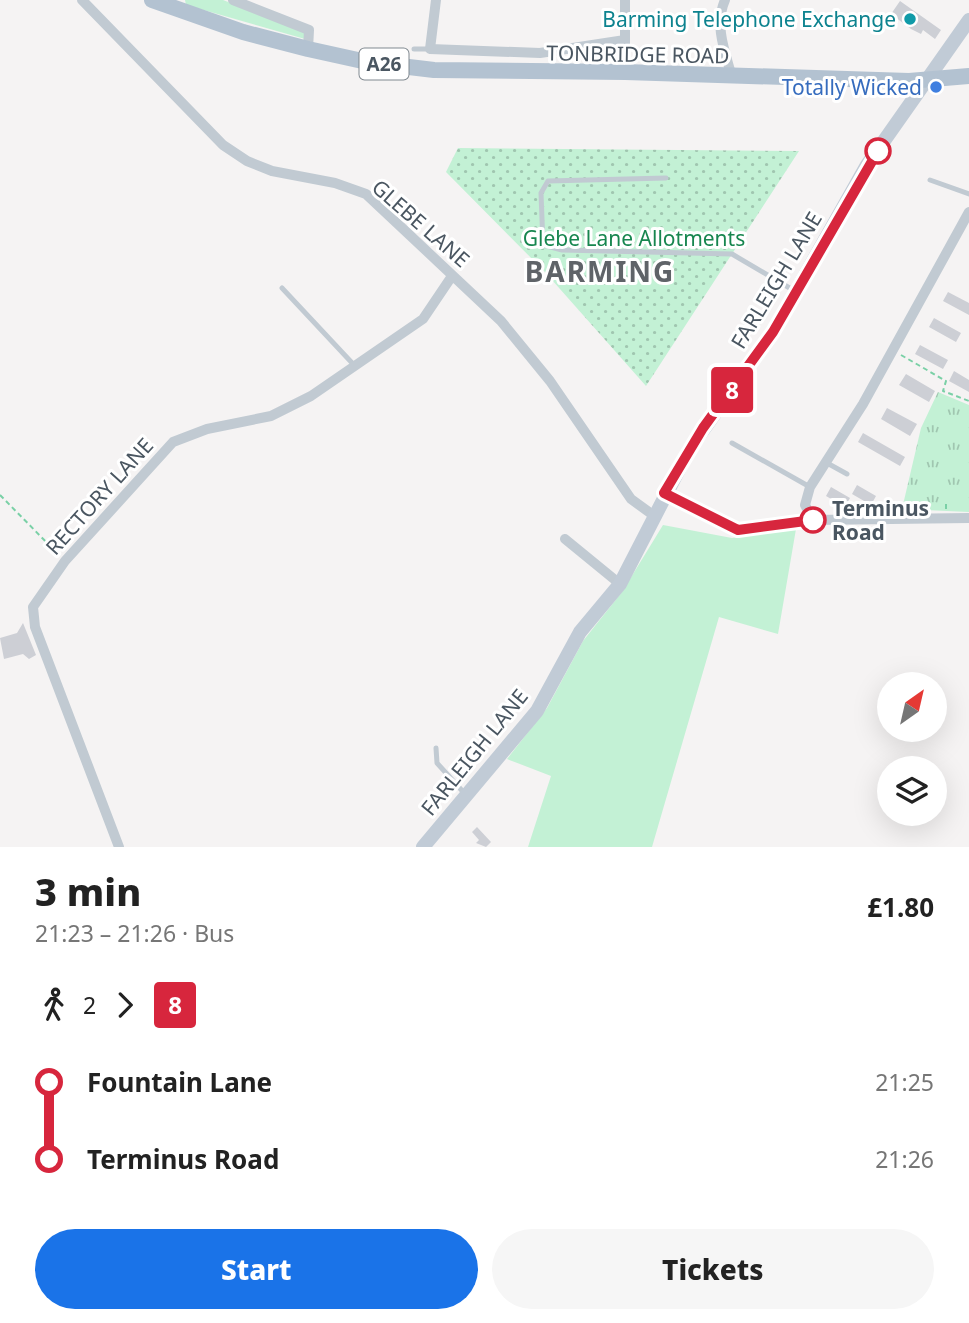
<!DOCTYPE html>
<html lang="en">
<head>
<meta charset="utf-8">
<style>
	:root { --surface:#fff; --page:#f6f6f6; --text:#222; --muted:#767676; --accent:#1a73e8 }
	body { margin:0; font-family:"Noto Sans",sans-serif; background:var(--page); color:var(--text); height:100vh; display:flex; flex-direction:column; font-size:26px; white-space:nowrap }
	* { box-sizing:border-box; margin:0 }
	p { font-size:23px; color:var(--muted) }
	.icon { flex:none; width:38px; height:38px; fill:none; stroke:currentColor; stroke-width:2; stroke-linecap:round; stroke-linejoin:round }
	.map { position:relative; height:847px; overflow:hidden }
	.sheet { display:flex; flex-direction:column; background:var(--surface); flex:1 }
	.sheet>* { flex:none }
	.badge { padding:0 14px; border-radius:5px; font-size:24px; line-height:46px }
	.needle { width:46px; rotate:34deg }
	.tools { position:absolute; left:877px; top:672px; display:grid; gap:14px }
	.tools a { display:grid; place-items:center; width:70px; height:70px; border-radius:50%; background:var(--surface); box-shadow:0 7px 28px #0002; font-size:35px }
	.map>.badge { position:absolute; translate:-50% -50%; box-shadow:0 0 0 4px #fff }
	.legs { display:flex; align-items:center; gap:10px; height:77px; padding:0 35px; font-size:23px }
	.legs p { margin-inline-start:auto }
	.overview { display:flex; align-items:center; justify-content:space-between; height:119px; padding:0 35px }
	h1 { font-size:38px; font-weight:800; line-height:52px }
	.cta { display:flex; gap:14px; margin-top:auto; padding:14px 35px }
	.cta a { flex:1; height:80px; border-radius:42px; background:var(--accent); color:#fff; font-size:28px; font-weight:800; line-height:80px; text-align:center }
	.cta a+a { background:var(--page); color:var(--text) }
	ul { padding:0 35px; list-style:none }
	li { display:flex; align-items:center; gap:24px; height:77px; font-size:26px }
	li i { display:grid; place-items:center; width:10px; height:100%; margin:0 9px; background:currentColor }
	li i::after { content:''; width:18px; height:18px; margin:-9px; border:5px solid; border-radius:50%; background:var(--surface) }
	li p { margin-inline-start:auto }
	li:first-child i { background:linear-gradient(#0000 50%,currentColor 0) }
	li:last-child i { background:linear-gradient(currentColor 50%,#0000 0) }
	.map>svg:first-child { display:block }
	.grass { fill:#c3f1d5 }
	.park { fill:url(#park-tufts) }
	.garden { fill:url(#garden-dots) }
	.building { fill:#cdcfd5 }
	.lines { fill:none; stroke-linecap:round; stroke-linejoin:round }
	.path { stroke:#7ad0a6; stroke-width:2; stroke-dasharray:5 3.5; stroke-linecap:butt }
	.lane { stroke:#c1cad2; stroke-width:5 }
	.street { stroke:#c1cad2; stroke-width:10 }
	.secondary { stroke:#c1cbd6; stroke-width:14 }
	.primary { stroke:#b3c2d1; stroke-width:16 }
	.line-1-casing { stroke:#fff; stroke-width:16 }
	.line-1 { stroke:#d7263d; stroke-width:10 }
	.culture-dot { fill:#0f9aa8; stroke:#fff; stroke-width:2.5 }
	.shop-dot { fill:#3f7fe0; stroke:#fff; stroke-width:2.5 }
	.stop-1-dot { fill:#fff; stroke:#d7263d; stroke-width:3.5 }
	.labels { text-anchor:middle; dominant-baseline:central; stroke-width:6; stroke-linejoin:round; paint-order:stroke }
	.shield { fill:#fff; stroke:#808990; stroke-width:2 }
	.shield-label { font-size:19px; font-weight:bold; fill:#4a5661 }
	.culture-label { font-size:21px; fill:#0d838f; stroke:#fff; text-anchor:end }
	.street-label { font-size:21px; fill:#4a5661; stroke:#fff }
	.shop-label { font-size:21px; fill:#366cbe; stroke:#fff; text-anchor:end }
	.park-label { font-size:21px; fill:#17864f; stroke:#fff }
	.stop-label { font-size:21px; font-weight:bold; fill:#4a5661; stroke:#fff; text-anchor:start }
	.district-label { font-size:28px; font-weight:bold; letter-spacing:2px; fill:#5f6368; stroke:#fff }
</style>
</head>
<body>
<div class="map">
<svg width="969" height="847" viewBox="0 0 969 847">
	<defs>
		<pattern id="park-tufts" width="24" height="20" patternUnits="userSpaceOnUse" patternTransform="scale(1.75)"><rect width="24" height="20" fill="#c3f1d5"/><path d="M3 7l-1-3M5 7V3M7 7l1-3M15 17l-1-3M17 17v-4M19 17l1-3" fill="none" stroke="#a0c6b0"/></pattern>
		<pattern id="garden-dots" width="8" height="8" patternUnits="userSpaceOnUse" patternTransform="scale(1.75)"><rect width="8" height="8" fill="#c3f1d5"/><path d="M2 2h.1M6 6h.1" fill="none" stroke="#a0c6b0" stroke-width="1.8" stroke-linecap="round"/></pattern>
	</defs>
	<rect width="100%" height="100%" fill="#f5f3f3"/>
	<!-- grass -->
	<path class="grass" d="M185,0h38l81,31 1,8 -119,-34z
		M663,525l69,13 64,-9 -18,105 -59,-17 -67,230h-124l23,-71 -44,-17 40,-51 36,-67 39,-49z"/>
	<!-- park -->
	<path class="park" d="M938,392l31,13v107l-67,-3 19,-81z"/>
	<!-- garden -->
	<path class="garden" d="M458,148l341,3 -153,235 -102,-115 -98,-99z"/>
	<!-- building -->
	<path class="building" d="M900,1l41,29 -6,9 -12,-9 -2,4 -10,-5 -20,-15z
		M948,292l21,11v12l-26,-14z
		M934,318l27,15 -5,9 -27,-15z
		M920,345l28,15 -5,9 -28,-15z
		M954,371l15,9v12l-20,-11z
		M906,374l29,17 -6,11 -30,-17z
		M887,408l30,16 -7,12 -29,-17z
		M863,433l42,24 -5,9 -42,-24z
		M857,485l19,11 -5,9 -19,-11z
		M831,487l19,11 -5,9 -19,-11z
		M23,623l13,32 -7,4 -6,-5 -19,5 -4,-21 17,-5z
		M477,827l14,15 -5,5 -10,-4 3,-3 -7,-8z"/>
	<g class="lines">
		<!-- path -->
		<path class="path" d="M901,355l45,26 -3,10 26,10
			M0,495l57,58
			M946,509v-6"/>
		<!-- lane -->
		<path class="lane" d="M414,49h16
			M666,178l-118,3 -7,12 2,52 19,5 170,4 61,36
			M930,180l39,14
			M282,288l72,77
			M732,443l78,44
			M827,463l20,11
			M436,748l1,15 29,32"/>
		<!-- street -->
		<path class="street" d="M82,0l141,145 24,16 25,10 63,12 31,11 135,127 49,60 81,118 22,16
			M233,0l76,30 -1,19
			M436,0l-6,49 110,4 85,-13
			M625,0v72
			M725,0c-11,25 0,52 7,77
			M664,493l74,37 75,-10 156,-2
			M813,520l-8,-15 5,-18 53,-83 106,-192
			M565,539l55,45
			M119,847l-84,-220 -2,-20 32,-46 108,-119 34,-13 64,-13 40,-20 112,-77 29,-43"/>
		<!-- secondary -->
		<path class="secondary" d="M423,847l114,-136 43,-79 40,-48 69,-134 84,-118 94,-167 102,-145"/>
		<!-- primary -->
		<path class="primary" d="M152,0l91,32 65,17 59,13 67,8 191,2 284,9 60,-5"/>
	</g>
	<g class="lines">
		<!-- line-1 casing -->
		<g class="line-1-casing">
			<path id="line-1" d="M813,520l-75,10 -74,-37 39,-65 70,-96 105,-181"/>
		</g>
		<!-- line-1 -->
		<use href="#line-1" class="line-1"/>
	</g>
	<!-- markers -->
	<circle class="culture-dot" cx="910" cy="19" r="7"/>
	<circle class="shop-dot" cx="936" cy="87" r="7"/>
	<g class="stop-1-dot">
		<circle cx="878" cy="151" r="12"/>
		<circle cx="813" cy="520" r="12"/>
	</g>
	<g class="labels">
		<!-- shield labels -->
		<rect class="shield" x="359.5" y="48.5" width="49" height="31" rx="5"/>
		<g class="shield-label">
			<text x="384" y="64">A26</text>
		</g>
		<!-- culture labels -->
		<g class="culture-label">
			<text x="896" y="19">Barming Telephone Exchange</text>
		</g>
		<!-- street labels -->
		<g class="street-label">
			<text transform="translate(638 54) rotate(1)">TONBRIDGE ROAD</text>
			<text transform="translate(421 223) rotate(41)">GLEBE LANE</text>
			<text transform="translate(776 280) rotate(-59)">FARLEIGH LANE</text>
			<text transform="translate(99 496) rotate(-48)">RECTORY LANE</text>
			<text transform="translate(474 752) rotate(-51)">FARLEIGH LANE</text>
		</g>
		<!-- shop labels -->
		<g class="shop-label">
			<text x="922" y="87">Totally Wicked</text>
		</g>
		<!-- park labels -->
		<g class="park-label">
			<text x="634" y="238">Glebe Lane Allotments</text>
		</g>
		<!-- stop labels -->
		<g class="stop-label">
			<text x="832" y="508">Terminus<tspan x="832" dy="24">Road</tspan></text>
		</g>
		<!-- district labels -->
		<g class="district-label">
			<text x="600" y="271">BARMING</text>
		</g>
	</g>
</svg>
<div class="tools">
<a><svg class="needle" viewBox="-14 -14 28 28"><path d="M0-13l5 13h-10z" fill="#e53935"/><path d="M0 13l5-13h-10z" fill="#767676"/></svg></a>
<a><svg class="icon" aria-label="layers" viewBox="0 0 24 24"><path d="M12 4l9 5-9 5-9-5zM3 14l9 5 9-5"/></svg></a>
</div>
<b class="badge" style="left:732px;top:390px;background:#d7263d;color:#fff">8</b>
</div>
<section class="sheet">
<div class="overview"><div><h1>3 min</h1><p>21:23 – 21:26 · Bus</p></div><b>£1.80</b></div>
<div class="legs"><svg class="icon" aria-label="walk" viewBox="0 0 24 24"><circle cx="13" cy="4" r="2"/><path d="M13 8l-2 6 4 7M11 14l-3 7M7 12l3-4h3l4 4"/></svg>2<svg class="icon" aria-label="forward" viewBox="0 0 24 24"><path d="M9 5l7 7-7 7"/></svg><b class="badge" style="background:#d7263d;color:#fff">8</b></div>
<ul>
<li><i style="color:#d7263d"></i><b>Fountain Lane</b><p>21:25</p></li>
<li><i style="color:#d7263d"></i><b>Terminus Road</b><p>21:26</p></li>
</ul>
<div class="cta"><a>Start</a><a>Tickets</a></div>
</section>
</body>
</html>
